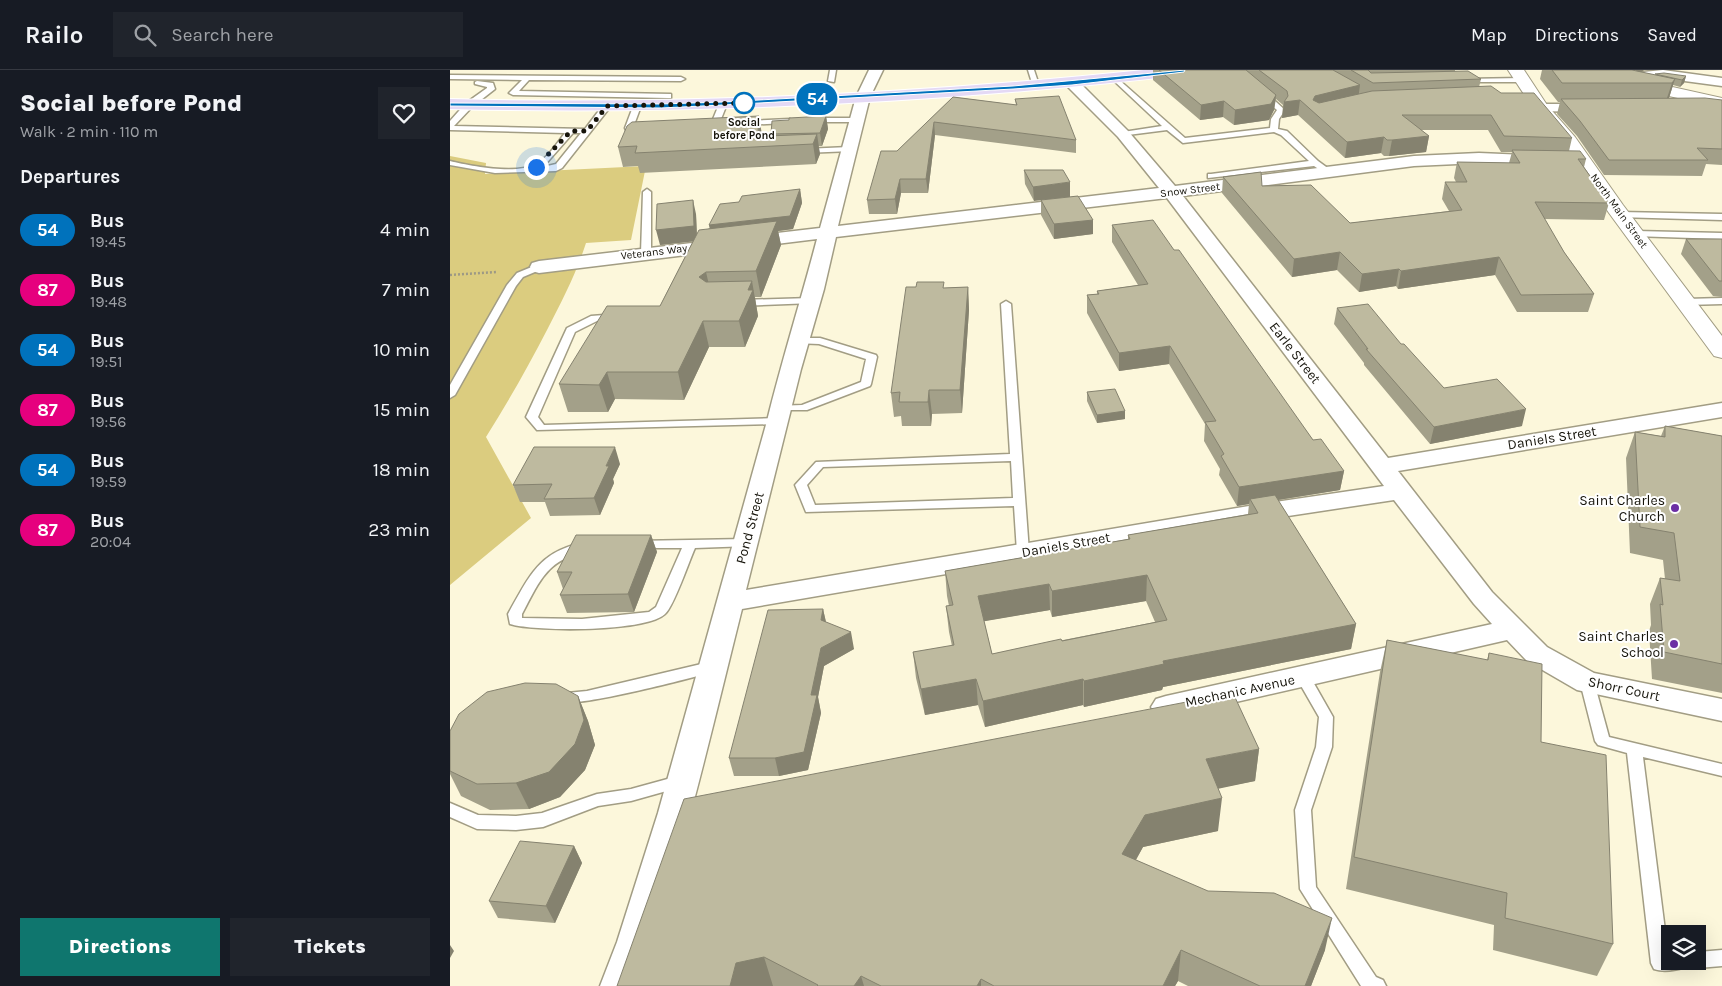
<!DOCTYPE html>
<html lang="en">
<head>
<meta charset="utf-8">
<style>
	:root { --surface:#171b24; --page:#20242c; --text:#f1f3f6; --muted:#9ea1a6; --line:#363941; --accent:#0f766e }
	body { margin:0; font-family:Karla,sans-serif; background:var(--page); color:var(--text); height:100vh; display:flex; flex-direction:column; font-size:19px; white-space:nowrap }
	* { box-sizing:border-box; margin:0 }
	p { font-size:16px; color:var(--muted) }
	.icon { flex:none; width:28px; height:28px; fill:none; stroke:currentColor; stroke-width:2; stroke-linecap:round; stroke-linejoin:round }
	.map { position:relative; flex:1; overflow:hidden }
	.details { display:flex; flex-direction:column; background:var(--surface); width:450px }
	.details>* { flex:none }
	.badge { padding:0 10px; border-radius:16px; font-size:18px; line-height:32px }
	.buttons { position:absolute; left:1211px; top:855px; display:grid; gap:10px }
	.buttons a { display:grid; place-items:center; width:45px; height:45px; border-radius:0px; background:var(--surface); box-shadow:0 5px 20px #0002; font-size:25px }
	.you { position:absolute; width:25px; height:25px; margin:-12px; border:4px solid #fff; border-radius:50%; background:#1a73e8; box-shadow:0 0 0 8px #1a73e833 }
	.map>.badge { position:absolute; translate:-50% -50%; box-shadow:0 0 0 2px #fff }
	h2 { padding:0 20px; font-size:19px; line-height:45px }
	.round { display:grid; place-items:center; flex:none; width:52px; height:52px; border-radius:0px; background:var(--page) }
	.overview { display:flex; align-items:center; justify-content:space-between; height:85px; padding:0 20px }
	h1 { font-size:24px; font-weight:800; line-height:38px }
	.cta { display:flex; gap:10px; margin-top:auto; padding:10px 20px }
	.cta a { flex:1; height:58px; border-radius:0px; background:var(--accent); color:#fff; font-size:20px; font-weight:800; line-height:58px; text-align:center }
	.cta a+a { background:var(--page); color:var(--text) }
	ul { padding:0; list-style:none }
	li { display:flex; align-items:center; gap:15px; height:60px; padding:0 20px }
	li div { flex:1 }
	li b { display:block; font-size:19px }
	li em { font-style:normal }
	li .badge { min-width:55px; font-weight:700; text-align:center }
	header { display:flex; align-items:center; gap:30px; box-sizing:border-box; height:70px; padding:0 25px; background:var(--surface); border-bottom:1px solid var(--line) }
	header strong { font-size:24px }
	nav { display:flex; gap:28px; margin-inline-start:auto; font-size:18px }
	.search { width:350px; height:45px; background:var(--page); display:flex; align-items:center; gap:12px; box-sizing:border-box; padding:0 18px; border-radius:0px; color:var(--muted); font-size:19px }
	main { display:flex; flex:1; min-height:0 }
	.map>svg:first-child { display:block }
	.green { fill:#dbcc7f }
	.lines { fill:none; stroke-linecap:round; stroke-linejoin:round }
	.service-casing { stroke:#a29d84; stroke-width:3 }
	.minor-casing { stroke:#a29d84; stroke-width:3 }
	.tertiary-casing { stroke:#a29d84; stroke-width:2 }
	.primary-casing { stroke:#fff; stroke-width:2 }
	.path { stroke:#9d9985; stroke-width:2.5; stroke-dasharray:2 2; stroke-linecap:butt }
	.service { fill:#fff; fill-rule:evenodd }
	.minor { fill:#fff; fill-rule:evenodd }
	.tertiary { fill:#fff; fill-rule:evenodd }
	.primary { fill:#e4d9f5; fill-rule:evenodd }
	.wall { fill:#a3a089; fill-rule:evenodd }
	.shaded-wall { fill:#85826f }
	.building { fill:#beba9f; stroke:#85826f; fill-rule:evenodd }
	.line { fill:#0072bc; stroke:#fff }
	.walk { stroke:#16140b; stroke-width:5; stroke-dasharray:0 9 }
	.stop-dot { fill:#fff; stroke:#0072bc; stroke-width:2.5 }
	.poi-dot { fill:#6c2fa4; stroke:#fff; stroke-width:2 }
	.labels { text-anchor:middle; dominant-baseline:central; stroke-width:4; stroke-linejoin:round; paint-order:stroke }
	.far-stop-label { font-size:11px; font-weight:bold; fill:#16140b; stroke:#fff }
	.far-street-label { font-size:11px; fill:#16140b; stroke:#fff }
	.street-label { font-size:14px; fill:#16140b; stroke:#fff }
	.poi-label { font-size:14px; fill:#16140b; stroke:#fff; text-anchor:end }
</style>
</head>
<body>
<header>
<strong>Railo</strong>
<div class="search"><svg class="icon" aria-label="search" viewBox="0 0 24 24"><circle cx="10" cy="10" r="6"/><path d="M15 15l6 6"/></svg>Search here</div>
<nav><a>Map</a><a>Directions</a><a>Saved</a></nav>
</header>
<main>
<section class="details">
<div class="overview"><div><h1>Social before Pond</h1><p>Walk · 2 min · 110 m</p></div><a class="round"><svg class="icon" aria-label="heart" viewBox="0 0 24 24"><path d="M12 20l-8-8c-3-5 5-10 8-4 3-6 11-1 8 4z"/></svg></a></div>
<h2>Departures</h2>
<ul>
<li><span class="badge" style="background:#0072bc;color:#fff">54</span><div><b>Bus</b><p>19:45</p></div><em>4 min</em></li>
<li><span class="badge" style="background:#e6007e;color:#fff">87</span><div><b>Bus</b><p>19:48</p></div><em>7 min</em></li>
<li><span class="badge" style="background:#0072bc;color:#fff">54</span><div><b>Bus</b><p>19:51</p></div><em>10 min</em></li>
<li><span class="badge" style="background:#e6007e;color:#fff">87</span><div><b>Bus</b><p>19:56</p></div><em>15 min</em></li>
<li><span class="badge" style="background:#0072bc;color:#fff">54</span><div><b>Bus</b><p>19:59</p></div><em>18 min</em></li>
<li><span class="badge" style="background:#e6007e;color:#fff">87</span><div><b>Bus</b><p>20:04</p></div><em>23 min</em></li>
</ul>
<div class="cta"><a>Directions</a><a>Tickets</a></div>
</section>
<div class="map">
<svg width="1272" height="916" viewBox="0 0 1272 916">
	<rect width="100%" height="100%" fill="#fcf7db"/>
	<!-- green -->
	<path class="green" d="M0,86l36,7 -1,11 161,-8 -15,74 -45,3c-10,31 -24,58 -39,87 -19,37 -39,72 -61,107l45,81 -81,67z"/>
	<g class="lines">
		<!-- service casing -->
		<g class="service-casing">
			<path id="service" d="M380,0h6l-2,12 -6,-1z
				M578,0h6l6,18 -7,-2z
				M0,5l231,2 4,2 -4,2 -152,-1 -10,11 152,3v4h-3l-155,-3 -4,-2 13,-13 -72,-1z
				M663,8h4l68,60 85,-10 1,-9 6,-9 -18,-15 7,-2 19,17 -6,9 -1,10 9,2 31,30 15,11 -7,2 -12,-8 -106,12v-4h3l98,-13 -28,-26 -7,-3 -91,11 -16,-13 -47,6v-4h3l39,-6 -49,-46z
				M1013,9l59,-1 4,2 -4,2h-61l-2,-1z
				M27,11l16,2 2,6 -23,18 -18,19 131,3 19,-25 7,2 -49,62 -6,3 -61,2 -45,-8v-4c20,5 67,14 86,3 12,-6 21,-21 29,-31l-115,-3v-9l16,-18 21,-15v-1l-12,-3v-2zM123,63h8l-25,31 -13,3z
				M270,32l7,2 -8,20 -7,2 -1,-2z
				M184,34l7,2 -7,19h5l4,2 -4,2 -13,1 -1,-2z
				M359,48h48l4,2 -4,2h-48z
				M340,49v4h-3l-43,2 -4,-2 4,-2z
				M399,77h3v4l-48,2 -4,-2 4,-2z
				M197,119l4,3v61l-5,3 -5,-3 2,-61z
				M1170,142l102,2v6l-105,-3 -1,-2z
				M1186,161l86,2v6l-89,-3 -1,-2z
				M89,194l5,3 -2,2 -19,8 -7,9 -61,109 -5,3v-13l57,-100 10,-12z
				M361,228l3,1v4l-74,3 -5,-3 5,-3z
				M1272,228v6l-36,1 -5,-3 5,-3z
				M556,231l5,3 18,248 -1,3 -5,1 -6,-4 -3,-46 -208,6 -11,-27 21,-23 194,-8 -9,-150zM561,391l2,37 -198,7 -8,-20 16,-18z
				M167,244l4,1v4l-24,2 -22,11 -37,85 6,8 234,-7 6,3 -6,3 -241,6 -11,-13 41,-89 24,-12z
				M349,268h21l56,17 1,2 -6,27 -1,2 -63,24h-31l-2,-2 2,-2 26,-1 59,-23 5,-23 -47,-15 -24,-1v-4z
				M296,469l4,1 2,3 -2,3 -55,2c-6,13 -21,58 -30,66 -19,18 -129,18 -155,10l-2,-10c22,-39 31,-63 78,-72l6,4 -2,3c-43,12 -48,27 -68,65v4l60,1 67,-7 7,-5 26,-59h-44l-6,-4 2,-3z
				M264,591l5,1 2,4 -2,4c-27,8 -141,38 -162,32l-2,-4 2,-4 30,-3z
				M853,602l5,1 25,44 -1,30 -21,63 5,77 60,90 7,3 3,6h-25l-61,-97 -5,-79 21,-63 3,-30 -23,-40 2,-4z
				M1137,607l5,1 2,4 15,55 113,27v12l-79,-19 25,197h2v7h18l-3,6c-9,3 -22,5 -31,2l-3,-6 -24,-210 -29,-8 -3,-4 -15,-59 2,-4z
				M232,705l6,2 2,4 -2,4 -57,16 -33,5 -55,21 -27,3 -39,-1 -27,-12v-14l28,12 38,1 26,-3 55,-19 34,-5z
				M1272,880v16l-24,2 -6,-2 -2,-5h8v-9z"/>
		</g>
		<!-- minor casing -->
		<g class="minor-casing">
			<path id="minor" d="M419,0h14l-13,27 -32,129 321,-38 -41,-51 -51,-51 -2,-3 2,-3h10l51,51 47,55 239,-30 65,-3 72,3 2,3 -2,3 -6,2 -66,-1 -65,3 -231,30 205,262 334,-55v14l-324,54 94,121 55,55 47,26 128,26v22l-145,-31 -50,-29 -20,-21 -341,78 -10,-3 -5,-8 5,-8 10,-3 326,-72 -18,-20 -80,-104 -133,20 -519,89c-32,127 -60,255 -106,377h-36l17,-44 41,-129 109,-392c15,-61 34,-121 50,-182l-278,34 -7,-2 -2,-4 2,-4 7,-2 281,-33 36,-131zM717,128l217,288 -123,18 -515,86 55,-221 23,-80 12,-52z
				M1213,0l59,8v8l-60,-8 -11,1 -15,8 -5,-1 -2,-3 14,-11z
				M1091,34h50l5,1 2,3 -2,3 -5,1 -55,-1 -2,-3 2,-3z"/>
		</g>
		<!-- tertiary casing -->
		<g class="tertiary-casing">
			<path id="tertiary" d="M1058,0h16l23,35 28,32 48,68 99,131v22l-8,-2 -105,-143 -46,-69 -28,-33z
				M1118,0h28l126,28v10l-146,-33 -5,-2z"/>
		</g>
		<!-- primary casing -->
		<g class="primary-casing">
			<path id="primary" d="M694,0h48l-3,3 -5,2c-243,28 -489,40 -734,34v-10c231,6 464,-5 694,-29z"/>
		</g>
		<!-- path -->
		<path class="path" d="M0,205l47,-3"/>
		<!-- service -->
		<use href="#service" class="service"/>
		<!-- minor -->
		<use href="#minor" class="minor"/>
		<!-- tertiary -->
		<use href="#tertiary" class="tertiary"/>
		<!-- primary -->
		<use href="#primary" class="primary"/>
	</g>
	<!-- wall -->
	<path class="wall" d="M703,0h302v1l26,8 -2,8 93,51 -3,13 17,8 -2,8 25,36 -5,17 -60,-1 20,33 30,42 -6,18h-71l-22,-37 -97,14 -2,-3 -37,6 -22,-22 -45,7 -70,-84 1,-16 39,9 88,37 99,-12 -7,-12 3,-17h11l-2,-4 3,-16 52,1 3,-11h-11l-13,-22h-67l8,6 -3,16 -37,4h-5l-3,-3 -36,5 -47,-43 -16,3 1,-13 -7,-6 -2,11 -5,10 -35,5 -11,-8 -23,3 -47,-40z
		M1092,0h102l-3,2 14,3 31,1 -2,7 -4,4 -7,-2 -4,13 53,2v65l-16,-1 -4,12 -98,-1 -27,-39 -20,-22 3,-12h-2l-18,-23z
		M503,27l63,8 -1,-6 61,41v13l-141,-18 -7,58h-27l-4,21h-28l-2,-14 30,-49z
		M376,46l2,13 -6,17h-4l2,8 -4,10 -176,9 -2,-7 -15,1 -5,-20 144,-13 5,2h4v-2l18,-14z
		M574,100h39l-29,31 -9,-17z
		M350,119l2,14 -9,26 -15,2 3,14 -20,52h-6l3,19 -13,31h-36l-25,53 -69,-1 -7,13h-40l-9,-28 101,-78 33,-65 -33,4 36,-31 1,20 13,-6 -1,-3 30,-23z
		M591,130l52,20v14l-39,5 -13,-24z
		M662,155l62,25 139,190 31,31 -4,19 -62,10 78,124 -5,25 -188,38 -1,3 -78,17 -1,-2 -98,22 -7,-22 -53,10 -9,-37 -3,-26 39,-6 -3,-14 -3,-26h3l-2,-10 -2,-25 183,-32v-4l120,-21 1,-10 -12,2 -18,-31 1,-6 -16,-28 1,-17 -36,-60 -50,7 -32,-58v-18l10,-1v-3l41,-6 -26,-43zM696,531l9,21 -163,32 -8,-33 66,-11 2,7z
		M1236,169h36v58l-9,-1 -32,-42z
		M518,217l1,23 -7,103 -30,1 -1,12h-29l-1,-10 -7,1 -3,-24 53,-105z
		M887,238l64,36 43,44 78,38 -92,18 -66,-79v-2l-30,-39z
		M637,322l38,19v8l-28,4 -10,-22z
		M1215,356l57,10v257l-70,-14 -3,-48 2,-6 -1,-21 10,-26 5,1 -2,-19 -33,-7 -4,-95 9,-26 26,4z
		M170,394l-7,15 1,4 -14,32 -50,1 -5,-14h-25l-7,-17z
		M201,465l6,17 -23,60 -67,1 -7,-18 3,-6 -6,-17z
		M373,539l3,13 28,27 -30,17 -6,31 3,16 -13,57 -29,6h-45l-5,-18z
		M937,570l100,20 2,-7 52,89 72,202 -16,32 -104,-26 1,-25 -148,-36 34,-217z
		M128,626l10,25 7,24 -10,25 -25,27 -31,12 -39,1 -29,-14 -11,-22v-43z
		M809,679l-4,32 -37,7v43l-75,16 -7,13 189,90 -14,36h-123l-10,-5 -3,5h-558z
		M124,776l8,17 -27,60 -57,-5 -9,-17z"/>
	<!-- shaded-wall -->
	<path class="shaded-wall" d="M1186,0h8l-10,7z
		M1236,6l-2,7 -4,4 2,-7z
		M1225,9l-6,19 -3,3 6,-18z
		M910,15l-2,15 -44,11 -1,-11 2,-4z
		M826,25l-2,15 -5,10 -35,5 1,-15z
		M850,30l-2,15 -16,3 2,-16z
		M774,31l-1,16 -23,3 1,-15z
		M309,46l3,19 -4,-3z
		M376,46l2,13 -6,17 -2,-13z
		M484,52l1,13 -7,58 -2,-14z
		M367,64l3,20 -4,10 -3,-20z
		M979,66l-3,16 -37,4 3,-16z
		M934,67l-3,16 -36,5 2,-16z
		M450,109l1,14 -4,21 -2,-15z
		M620,112v15l-36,4 -1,-14z
		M350,119l2,14 -9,26 -15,2 3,14 -20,52 -5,-26 -44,-32 -3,-14z
		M243,130l3,14 1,27 -37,4 -4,-15z
		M643,150v14l-39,5v-15z
		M890,182l-3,18 -45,7 2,-18z
		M1049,187l-4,18 -97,14 3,-18z
		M949,199l-3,17 -37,6 3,-18z
		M256,202l6,26 -13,-21z
		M302,211l6,35 -13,31 -6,-26 9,-31z
		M518,217l1,23 -7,103 -2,-23z
		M253,251l6,26 -25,53 -6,-28z
		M720,276l-1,18 -50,7v-18z
		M157,302l8,27 -7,13 -9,-27z
		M479,320l3,24 -1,12 -3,-24z
		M1076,339l-4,17 -92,18 4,-17z
		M675,341v8l-28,4v-8z
		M165,377l5,17 -7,15 1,4 -14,32 -6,-17 12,-32z
		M894,401l-4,19 -87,14 -3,-5 -1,5 -12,2 2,-19z
		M201,465l6,17 -23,60 -6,-18z
		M697,505l-1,26 -94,16v-26z
		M599,514l1,26 -70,12 -2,-26z
		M373,539l4,18 -6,-7z
		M906,554l-5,25 -188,38 -1,3 -78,17v-26l79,-20z
		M401,562l3,17 -30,17 -6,31 3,16 -13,57 -29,6 -4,-18 36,-63 10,-47z
		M526,609l2,26 -53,10 -4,-26z
		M633,609v26l-98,22 -2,-26z
		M128,626l10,25 7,24 -10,25 -25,27 -31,12 -13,-26z
		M809,679l-4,32 -52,11 3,-33z
		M772,728l-4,33 -75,16 -22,39 1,-32 23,-39z
		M124,776l8,17 -27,60 -9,-17z
		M882,848l-7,32 -14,36h-6z
		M0,875l4,6 -4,7z
		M731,880l-3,31 -3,5h-12z
		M314,887l9,29h-43l6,-23z
		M411,906l3,10h-10z
		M531,909v7h-4z"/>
	<!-- building -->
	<path class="building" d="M709,0h87l30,25 -5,9 -36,6 -11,-9 -23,4z
		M809,0h74l27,15 -45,11 -2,4 6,3 53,-12 119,-5 10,7h33l38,45 -68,-2 -13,-21h-89l27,21 -37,4h-5l-3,-3 -37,5 -47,-42 -16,2 4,-6 -1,-5z
		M901,0h17l3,3 97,-2 13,8 -108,4z
		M1102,0h80l43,9 -3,4h-110z
		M1214,3l22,3 -4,4 -27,-6z
		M609,26l17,44 -142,-18 -8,57h-26l-5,20 -28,1 14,-49h16l56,-54 64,8 -2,-6z
		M1255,28l17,2v49l-25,-1 11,12h-99l-29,-39 -19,-22z
		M309,46l-1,16 9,4 50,-2 -4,10 -178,9 2,-7 -19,1 9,-21 5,-4z
		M376,46l-6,17 -49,1 1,-13 17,-1v-2z
		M1062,80l68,1 6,8h-8l31,44 -74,-1 29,50 30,42 -73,1 -22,-38 -98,14 -2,-2 -37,5 -22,-22 -46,7 -71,-82 38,-5 1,14 49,-1 39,38 112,-13 -17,-28h22l-10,-20 63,1z
		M574,100h39l7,12 -37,5z
		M350,119l-10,27 -81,9 11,-21 19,-2 3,-6z
		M628,126l15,24 -39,4 -13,-24z
		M243,130l1,26 -38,4 1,-26z
		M703,150l21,30h5l134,190 8,-1 23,32 -105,16 -18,-31 3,-2 -19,-32 11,-1 -46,-75 -51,7 -32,-58 12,-1 -2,-3 51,-7 -36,-59z
		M327,151l-21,50 -50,1 -7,5 7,5 46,-1 -4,9h5l-14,31h-36l-25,51h-71l-8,13 -40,-1 48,-78h53l39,-76z
		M1236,169h36v42h-3z
		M467,212h27l-1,6 25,-1 -8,103h-31l-1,12h-29l1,-10 -9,1 15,-106h10z
		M918,234l33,40h3l40,44 53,-9 29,30 -92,18 -68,-78h2l-31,-41z
		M665,319l10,22 -28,4 -10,-23z
		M1215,356l57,10v228l-58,-12 -4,-48 3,1 -3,-27 20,3 -6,-48 -34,-6 -5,-95 30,5z
		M84,377h81l-9,19h3l-15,32 -50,1 8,-15 -39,1z
		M825,425l81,129 -193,37 1,3 -80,17 -1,-2 -100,22 -7,-22 -55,10 -8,-37 41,-7 -8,-39 7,-1 -8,-34 185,-32 -2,-4 130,-22 -8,-14zM697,505l20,45 -105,21 -1,-2 -69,15 -14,-58 71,-12 3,7z
		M126,465h75l-23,59 -68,1 12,-23h-15z
		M373,539l-2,11 30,12 -30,16 -10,47h6l-13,57 -29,6h-46l39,-148z
		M937,570l101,20 1,-7 53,11 -1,78 65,13 7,189 -108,-26 2,-25 -153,-36z
		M75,613l31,1 22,12 6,24 -9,24 -26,28 -33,11 -39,1 -27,-13v-40l9,-17 28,-22z
		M783,623l26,56 -53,10 16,39 -77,17 -23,39 86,37 66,2 58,25 -27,68h-45l-79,-36 -18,36h-169l-13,-7 -4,7h-96l-20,-10 -7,10h-37l1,-1 -54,-28 -28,6 -6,23h-113l67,-187z
		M70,771l54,5 -28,60 -57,-5z"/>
	<!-- line -->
	<path class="line" d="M734,2l-112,13 -59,4 -290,16 -62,3 -211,-2v-3l211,1 62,-2 290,-16 172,-16z"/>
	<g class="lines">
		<!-- walk -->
		<path class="walk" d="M86,97l35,-36h16l20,-25 137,-3"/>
	</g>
	<!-- markers -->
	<circle class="stop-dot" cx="294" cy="33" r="10"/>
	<g class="poi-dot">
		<circle cx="1225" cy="438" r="5"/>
		<circle cx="1224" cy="574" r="5"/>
	</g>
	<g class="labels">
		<!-- far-stop labels -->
		<g class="far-stop-label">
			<text x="294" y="52">Social<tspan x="294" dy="13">before Pond</tspan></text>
		</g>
		<!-- far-street labels -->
		<g class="far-street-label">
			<text transform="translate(740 120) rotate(-7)">Snow Street</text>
			<text transform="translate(1169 141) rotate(54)">North Main Street</text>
			<text transform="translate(204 182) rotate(-7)">Veterans Way</text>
		</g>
		<!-- street labels -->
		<g class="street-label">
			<text transform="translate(845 283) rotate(52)">Earle Street</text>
			<text transform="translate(1102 368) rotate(-9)">Daniels Street</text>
			<text transform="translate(300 458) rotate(-75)">Pond Street</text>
			<text transform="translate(616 475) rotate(-10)">Daniels Street</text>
			<text transform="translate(1174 619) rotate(12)">Shorr Court</text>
			<text transform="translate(790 621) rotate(-12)">Mechanic Avenue</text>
		</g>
		<!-- poi labels -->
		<g class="poi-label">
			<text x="1215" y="430">Saint Charles<tspan x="1215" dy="16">Church</tspan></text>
			<text x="1214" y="566">Saint Charles<tspan x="1214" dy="16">School</tspan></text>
		</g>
	</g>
</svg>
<div class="buttons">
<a><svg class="icon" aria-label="layers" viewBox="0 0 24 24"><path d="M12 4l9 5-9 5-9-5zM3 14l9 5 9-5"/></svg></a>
</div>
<div class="you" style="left:86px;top:97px"></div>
<b class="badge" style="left:367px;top:29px;background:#0072bc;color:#fff">54</b>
</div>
</main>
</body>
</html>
